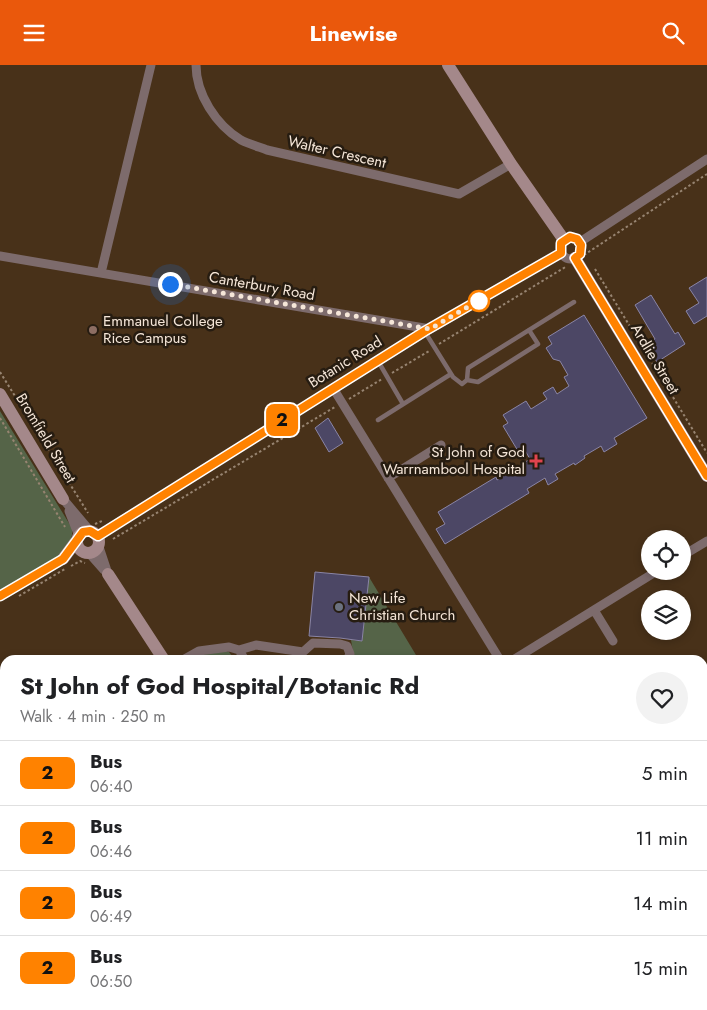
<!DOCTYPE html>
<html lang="en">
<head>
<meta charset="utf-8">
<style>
	:root { --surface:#fff; --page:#f2f2f2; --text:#202124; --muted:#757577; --line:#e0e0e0; --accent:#ea580c }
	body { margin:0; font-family:Jost,sans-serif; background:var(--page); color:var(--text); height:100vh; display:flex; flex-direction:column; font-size:19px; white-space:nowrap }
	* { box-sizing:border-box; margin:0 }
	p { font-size:16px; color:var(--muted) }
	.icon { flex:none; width:28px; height:28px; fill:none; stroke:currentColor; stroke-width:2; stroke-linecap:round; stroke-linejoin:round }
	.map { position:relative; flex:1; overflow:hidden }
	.details { position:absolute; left:0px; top:590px; width:708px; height:355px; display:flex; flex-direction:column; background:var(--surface); border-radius:15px 15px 0 0; box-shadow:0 2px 8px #0003 }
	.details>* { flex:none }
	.badge { padding:0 10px; border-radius:8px; font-size:18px; line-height:32px }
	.controls { position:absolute; left:641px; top:465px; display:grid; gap:10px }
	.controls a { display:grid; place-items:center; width:50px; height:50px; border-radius:50%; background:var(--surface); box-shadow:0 2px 8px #0003; font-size:25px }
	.you { position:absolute; width:25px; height:25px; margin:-12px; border:4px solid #fff; border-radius:50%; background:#1a73e8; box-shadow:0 0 0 8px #1a73e833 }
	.map>.badge { position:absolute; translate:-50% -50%; box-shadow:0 0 0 2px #fff }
	.round { display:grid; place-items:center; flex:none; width:52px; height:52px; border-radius:26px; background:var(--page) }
	.summary { display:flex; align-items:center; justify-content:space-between; height:85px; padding:0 20px }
	h1 { font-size:24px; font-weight:700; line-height:38px }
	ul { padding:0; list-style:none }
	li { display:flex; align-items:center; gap:15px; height:65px; padding:0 20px; border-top:1px solid var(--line) }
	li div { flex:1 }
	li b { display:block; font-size:19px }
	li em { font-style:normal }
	li .badge { min-width:55px; font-weight:700; text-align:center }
	header { display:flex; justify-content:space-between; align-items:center; height:65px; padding:0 20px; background:var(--accent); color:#fff; font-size:22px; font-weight:700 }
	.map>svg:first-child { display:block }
	.green { fill:#556448 }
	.building { fill:#4c4765; stroke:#8a85a6 }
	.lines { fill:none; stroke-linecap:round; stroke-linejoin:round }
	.path { stroke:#978471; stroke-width:2; stroke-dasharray:2.5 2.5; stroke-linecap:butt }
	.lane { stroke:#7d6b6c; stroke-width:4.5 }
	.street { stroke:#7d6b6c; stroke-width:9 }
	.secondary { stroke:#a4888a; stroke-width:12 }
	.line-casing { stroke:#fff; stroke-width:11 }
	.line { stroke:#ff8200; stroke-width:8 }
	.walk { stroke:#f5e6d8; stroke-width:5; stroke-dasharray:0 9 }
	.stop-dot { fill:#fff; stroke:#ff8200; stroke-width:2.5 }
	.education-dot { fill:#8d6e63; stroke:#261c11; stroke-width:2 }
	.health-dot { fill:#e0444e; stroke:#261c11; stroke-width:2 }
	.worship-dot { fill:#6b7280; stroke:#261c11; stroke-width:2 }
	.labels { text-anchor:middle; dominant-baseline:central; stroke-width:5; stroke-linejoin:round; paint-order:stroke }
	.street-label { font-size:15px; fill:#f5e6d8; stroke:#261c11 }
	.poi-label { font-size:15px; fill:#f5e6d8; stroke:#261c11; text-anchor:start }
</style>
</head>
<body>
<header><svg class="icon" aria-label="menu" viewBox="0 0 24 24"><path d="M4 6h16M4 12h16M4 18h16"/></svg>Linewise<svg class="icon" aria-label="search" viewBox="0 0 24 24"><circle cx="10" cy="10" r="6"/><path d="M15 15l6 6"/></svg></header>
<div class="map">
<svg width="707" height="945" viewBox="0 0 707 945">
	<rect width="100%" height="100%" fill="#483119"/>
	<!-- green -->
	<path class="green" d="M0,346l72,117c1,7 -1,13 -5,19 -11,15 -50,33 -67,43z
		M369,512l50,83h-66l1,-2 -3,-18 11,1z
		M207,587h22l6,8h-44z
		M707,845v84l-4,-2 -1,-79z
		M0,851h5v83l-5,3z
		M53,940h194l-9,5h-182z"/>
	<!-- building -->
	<path class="building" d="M707,212v39l-13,8 -8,-13 13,-8 -10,-15z
		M651,230l24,39 3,-2 7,12 -28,18 -11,-17 9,-6 -20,-34z
		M584,250l63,103 -33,20 3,6 -13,8 -3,-6 -17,10 1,2 -10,7 -1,-2 -19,11 3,5 -10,6 -3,-7 -18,11 2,4 -84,51 -9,-15 9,-5 -7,-12 58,-35 1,3 33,-21 -7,-12 -5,4 -15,-25 5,-3 -5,-8 23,-14 5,8 16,-10 -4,-6 10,-6 4,7 12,-8 -5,-9 4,-2 -8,-14 -7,-2 -7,-11 6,-4 -4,-7z
		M328,353l15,25 -14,9 -14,-24z
		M315,507l54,5 -7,64 -22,-3 -31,-2z"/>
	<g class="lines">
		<!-- path -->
		<path class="path" d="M584,190l123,-81
			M595,204l112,184
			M439,279l128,-78
			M0,307l88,141
			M392,308l37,-22
			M349,334l33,-20
			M0,353l65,109
			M95,459l7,-3 1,2
			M113,474l222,-132
			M71,501l9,-5 5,2
			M19,531l46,-27
			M0,856l5,-1
			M702,900l5,-1"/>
		<!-- lane -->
		<path class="lane" d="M425,267l28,45 9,7 5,-4 11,2 60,-38 -9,-14
			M378,296l25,43
			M467,315l1,-12 106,-66
			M378,355l73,-46"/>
		<!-- street -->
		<path class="street" d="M196,0c0,29 20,60 45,75 8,4 18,7 26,10l192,44 52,-30
			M560 183a11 11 0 1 1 22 0a11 11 0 1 1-22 0Z
			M580,177l127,-83
			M0,191l430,73
			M101,208l50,-208
			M333,323l167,272
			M388,413l53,-33
			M63,434l27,32
			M69,446l10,25
			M98,471l327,-204 136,-79
			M99,482l9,27
			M89,488l15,17
			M682,491l25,-15
			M0,531l63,-37
			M594,545l19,31
			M239,585l6,10
			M183,595l16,-9 30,-4 10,3 17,-5 47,7 10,-9 27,1 7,2 3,8 -3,6
			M513,595l144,-89
			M702,623l5,-3"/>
		<!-- secondary -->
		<path class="secondary" d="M448,0l63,99 53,76
			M575,193l132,218
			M0,329l63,105
			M77 477a11 11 0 1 1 22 0a11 11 0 1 1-22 0Z
			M63,494l14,-19
			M108,509l56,86
			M384,940l4,5"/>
	</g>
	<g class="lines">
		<!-- line casing -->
		<g class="line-casing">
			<path id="line" d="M0,531l63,-37 20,-27 7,-1 8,5 327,-205 136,-78v-10l9,-6 7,2 4,6 -1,9 -5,4 132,218"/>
		</g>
		<!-- line -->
		<use href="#line" class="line"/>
		<!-- walk -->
		<path class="walk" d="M170,219l260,45 51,-30 -2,2"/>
	</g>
	<!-- markers -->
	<circle class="stop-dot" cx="479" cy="236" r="10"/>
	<circle class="education-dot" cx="93" cy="265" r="5"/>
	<path class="health-dot" d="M533.5 388.5h5v5h5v5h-5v5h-5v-5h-5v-5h5z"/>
	<circle class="worship-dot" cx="339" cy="542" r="5"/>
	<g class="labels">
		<!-- street labels -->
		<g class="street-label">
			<text transform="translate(337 87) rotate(13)">Walter Crescent</text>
			<text transform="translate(262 221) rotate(10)">Canterbury Road</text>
			<text transform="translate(655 294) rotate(59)">Ardlie Street</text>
			<text transform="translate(345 297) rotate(-32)">Botanic Road</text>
			<text transform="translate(46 373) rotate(59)">Bromfield Street</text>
		</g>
		<!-- poi labels -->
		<g class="poi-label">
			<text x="103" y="256">Emmanuel College<tspan x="103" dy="17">Rice Campus</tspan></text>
			<text x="525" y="387" text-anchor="end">St John of God<tspan x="525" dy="17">Warrnambool Hospital</tspan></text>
			<text x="349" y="533">New Life<tspan x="349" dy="17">Christian Church</tspan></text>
		</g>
	</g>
</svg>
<div class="controls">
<a><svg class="icon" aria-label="locate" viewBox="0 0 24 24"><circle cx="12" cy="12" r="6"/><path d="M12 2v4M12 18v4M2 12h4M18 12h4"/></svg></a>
<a><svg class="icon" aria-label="layers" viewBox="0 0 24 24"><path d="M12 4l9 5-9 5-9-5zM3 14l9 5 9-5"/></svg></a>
</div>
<div class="you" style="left:170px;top:219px"></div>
<b class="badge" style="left:282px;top:355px;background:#ff8200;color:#111">2</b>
<section class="details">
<div class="summary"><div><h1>St John of God Hospital/Botanic Rd</h1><p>Walk · 4 min · 250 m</p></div><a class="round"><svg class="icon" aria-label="heart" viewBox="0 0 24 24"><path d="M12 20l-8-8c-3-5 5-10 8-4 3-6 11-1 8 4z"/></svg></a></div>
<ul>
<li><span class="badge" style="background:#ff8200;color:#111">2</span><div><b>Bus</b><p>06:40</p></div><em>5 min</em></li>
<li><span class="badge" style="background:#ff8200;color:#111">2</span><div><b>Bus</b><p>06:46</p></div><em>11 min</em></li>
<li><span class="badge" style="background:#ff8200;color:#111">2</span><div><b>Bus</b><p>06:49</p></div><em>14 min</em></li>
<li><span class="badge" style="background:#ff8200;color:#111">2</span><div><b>Bus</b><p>06:50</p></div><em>15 min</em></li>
</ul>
</section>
</div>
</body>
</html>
